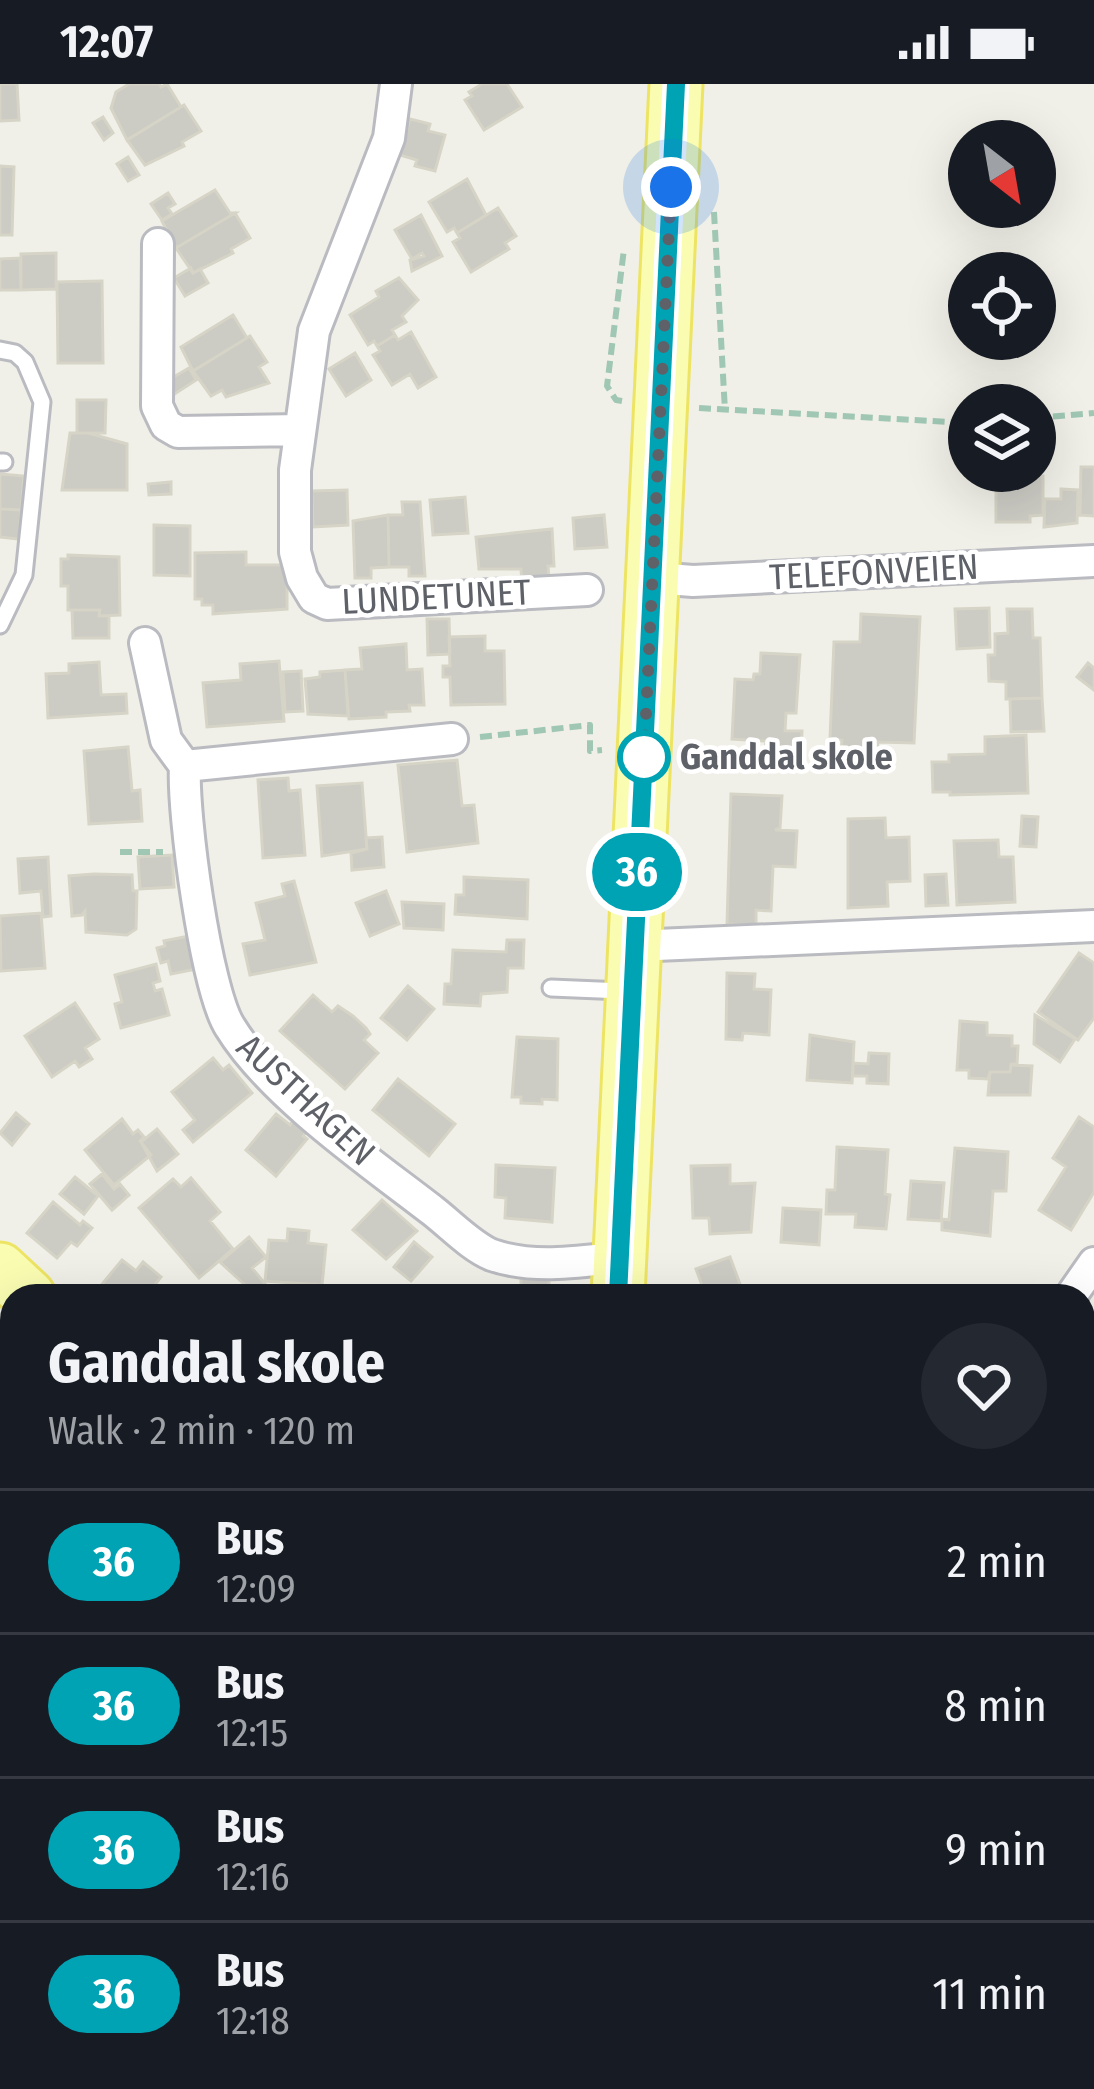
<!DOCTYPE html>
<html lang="en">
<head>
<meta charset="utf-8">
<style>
	:root { --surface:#171b24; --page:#242831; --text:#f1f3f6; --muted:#9ea1a6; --line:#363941 }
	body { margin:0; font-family:"Fira Sans Condensed",sans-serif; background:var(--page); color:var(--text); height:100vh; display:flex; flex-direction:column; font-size:45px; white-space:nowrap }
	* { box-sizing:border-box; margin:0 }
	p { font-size:39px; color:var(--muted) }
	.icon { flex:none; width:66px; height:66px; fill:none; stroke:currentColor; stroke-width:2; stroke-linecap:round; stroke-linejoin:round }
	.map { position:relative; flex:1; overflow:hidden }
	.panel { position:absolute; left:0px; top:1200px; width:1095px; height:807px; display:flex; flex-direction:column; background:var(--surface); border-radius:36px 36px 0 0; box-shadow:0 12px 48px #0002 }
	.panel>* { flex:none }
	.badge { padding:0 24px; border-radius:39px; font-size:42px; line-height:78px }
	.needle { width:78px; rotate:149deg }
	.controls { position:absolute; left:948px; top:36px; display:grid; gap:24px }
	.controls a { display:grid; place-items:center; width:108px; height:108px; border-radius:50%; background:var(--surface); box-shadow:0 12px 48px #0002; font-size:60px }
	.you { position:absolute; width:60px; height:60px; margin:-30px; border:9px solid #fff; border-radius:50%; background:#1a73e8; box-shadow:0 0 0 18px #1a73e833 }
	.map>.badge { position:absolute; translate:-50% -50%; box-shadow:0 0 0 6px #fff }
	.round { display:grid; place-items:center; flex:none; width:126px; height:126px; border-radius:63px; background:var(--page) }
	.headline { display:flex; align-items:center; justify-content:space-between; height:204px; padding:0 48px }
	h1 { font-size:57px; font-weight:700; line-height:90px }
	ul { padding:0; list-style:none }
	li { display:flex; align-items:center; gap:36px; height:144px; padding:0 48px; border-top:3px solid var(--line) }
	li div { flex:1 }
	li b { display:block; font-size:45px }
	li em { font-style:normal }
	li .badge { min-width:132px; font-weight:700; text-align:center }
	.status { display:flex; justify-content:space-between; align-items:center; height:84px; padding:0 60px; background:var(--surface); direction:ltr }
	.status svg { height:33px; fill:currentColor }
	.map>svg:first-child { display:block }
	.green { fill:#c6e7cd }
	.building { fill:#cccbc4; stroke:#d5d4c6; stroke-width:3 }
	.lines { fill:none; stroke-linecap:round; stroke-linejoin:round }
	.lane-casing { stroke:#babbc1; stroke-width:21 }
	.street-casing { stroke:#babbc1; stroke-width:36 }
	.primary-casing { stroke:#ede464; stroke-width:57 }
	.path { stroke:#9fc7b3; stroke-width:6; stroke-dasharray:12 6; stroke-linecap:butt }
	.lane { stroke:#fff; stroke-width:15 }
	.street { stroke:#fff; stroke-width:30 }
	.primary { stroke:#f9fcb1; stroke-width:51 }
	.line-casing { stroke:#fff; stroke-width:27 }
	.line { stroke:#00a3b4; stroke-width:18 }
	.walk { stroke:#5f6168; stroke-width:12; stroke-dasharray:0 21.6 }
	.stop-dot { fill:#fff; stroke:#00a3b4; stroke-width:6 }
	.labels { text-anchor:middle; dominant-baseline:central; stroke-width:9; stroke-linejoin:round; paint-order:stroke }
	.street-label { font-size:36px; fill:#5f6168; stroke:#fff }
	.stop-label { font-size:36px; font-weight:bold; fill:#5f6168; stroke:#fff; text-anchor:start }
</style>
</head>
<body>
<div class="status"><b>12:07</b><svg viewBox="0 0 49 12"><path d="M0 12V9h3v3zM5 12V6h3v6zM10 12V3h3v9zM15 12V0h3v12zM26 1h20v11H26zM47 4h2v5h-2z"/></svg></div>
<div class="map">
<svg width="1094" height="2005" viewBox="0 0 1094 2005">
	<rect width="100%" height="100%" fill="#f1f0e8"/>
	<!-- green -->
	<path class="green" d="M0,1934l12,18v43h30l7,10h-49z"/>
	<!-- building -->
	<path class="building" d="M0,0h17l2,36 -19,1z
		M129,0h30l2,3 6,-3 14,23 -54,33 -16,-32 5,-16z
		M482,0h25l15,23 -38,23 -19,-30 7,-4 -3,-4z
		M184,21l17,26 -19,11 2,4 -39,19 -18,-25z
		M103,33l10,16 -9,7 -11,-17z
		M410,35l20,5 -2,7 17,4 -10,36 -20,-5 2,-6 -17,-5z
		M128,73l11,18 -11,6 -11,-17z
		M0,82l14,1 -2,68h-12z
		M467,95l19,36 -29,18 -3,-5 -7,4 -18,-30z
		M215,106l15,23h5l-59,35 -14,-27z
		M168,109l7,11 -7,4 4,6 -10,6 -11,-16z
		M498,124l18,28 -11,7 4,6 -38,23 -18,-30 7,-4 -3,-5z
		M235,129l15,25 -19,11 2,4 -40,20 -17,-25z
		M421,131l21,41 -30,15 -2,-11 14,-4 -2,-3 -10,6 -17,-29z
		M56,169v36l-35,1v-36z
		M20,174l1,32h-21v-31z
		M191,184l2,5 7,-4 8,14 -23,13 -11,-18z
		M399,194l19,22 -16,16 4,6 -14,8 3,5 -18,11 -3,-5 -6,4 -18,-30 29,-18 -3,-6z
		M102,197l1,82h-45l-1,-81z
		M233,231l14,23 -54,33 -12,-24z
		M411,248l25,45 -18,11 -8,-14 -18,11 -19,-30 7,-4 -3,-5 18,-11 3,5z
		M250,252l17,26 -8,5 10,16 -43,14 -4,-7 -11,6 -18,-25z
		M355,269l16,27 -25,16 -17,-27z
		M189,284l7,12 -23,15 -8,-13z
		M77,316h29l-1,33h-28z
		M70,349h18l39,11v46h-65z
		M1081,383h13v49l-14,-1z
		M0,390l24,2 -3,34 -21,-1z
		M996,392h47v39l-13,1v6h-34z
		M171,398v12l-22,1 -1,-11z
		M1061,405l17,1 -1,33 -33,4 1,-28h16z
		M347,406l1,35 -35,2 -1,-36z
		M465,413l3,36 -35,2 -3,-35z
		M402,418h18l5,74h-16v-9h-20l-1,-52h15z
		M0,425l21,1 -2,29 -19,-2z
		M388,431l1,52 -18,1v10h-16l-2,-57z
		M604,431l3,32 -32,2 -2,-31z
		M154,441l36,1v50l-36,-1z
		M552,445l2,37h-6l1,14 -27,3 -1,-14h-42l-3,-32z
		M246,468v13h41v44l-74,5v-9h-11v-6h-7v-46z
		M68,471l51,2 1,58 -21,1 1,-6h-32v-24h-7v-27h7z
		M989,524l1,39 -33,2 -2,-40z
		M1007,525h25l1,29h7l2,60 -36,1v-17l-17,-1 -1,-26h7v-21l13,-1z
		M72,526h28l-1,6h10v22h-36z
		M861,530l59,3 -6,126 -36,-1 -1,14 -36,-2 1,-14 -12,-1 4,-97h26z
		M427,535h22l1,35 -22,1z
		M485,552v15h19l1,53 -54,1 -1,-28h-7v-11h7l-1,-29z
		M406,560l1,26 15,-1 2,36h-15l1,6 -24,1v5l-37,2 -4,-49 17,-1 -2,-21z
		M761,569l39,2 -4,58h-10l-1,18h17l-1,27 -36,-2 1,-15 -34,-2 3,-60 18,1 1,-6h6z
		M279,577l5,60 -77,6 -4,-44 38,-3 -1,-16z
		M99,578l2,33 25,-1 1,19 -79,5 -2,-44 23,-1v-9z
		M1088,579l6,5v22l-17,-13z
		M345,586l3,46 -40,-2 -3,-35 15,-2v-5z
		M301,587l2,40 -18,1 -2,-40z
		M1042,614l2,33 -33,1 -1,-33z
		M1026,651l2,58 -78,2v-3h-17l-1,-30h17v-7l36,-1v-17z
		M128,663l4,44 8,-1 2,31 -53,3 -5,-73z
		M457,676l5,46 12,-1 4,38 -71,9 -9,-87z
		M288,694l1,13 11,-1 5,65 -42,3 -5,-78z
		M362,699l5,66 -45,7 -5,-70z
		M731,710l51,2 -2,32 -5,2 22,1 -2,36 -22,-1 -2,45 -15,-1v15l-29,-1z
		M1022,732l16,1 -2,30 -16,-1z
		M885,734l1,20 23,-1 1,44 -23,1 1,24 -40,2v-89z
		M382,753l2,30 -32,3 -1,-17 16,-4 -1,-11z
		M998,756l1,17h14l2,45 -58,3 -3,-64z
		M172,771l2,32 -34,2 -2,-32z
		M48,773l3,59 -8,1 -2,-26 -21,2 -2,-34z
		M94,790l38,1 1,16h4l-1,38 -9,6 -41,-3 -1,-21 -3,4 -10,1 -3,-40z
		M946,790l2,31 -22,1 -1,-31z
		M464,793l64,3 -1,39 -72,-5 1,-19h8z
		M294,797l22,81 -66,13 -7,-31 22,-4 -9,-37 29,-7 -3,-12z
		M386,807l13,33 -29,12 -14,-33z
		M402,818l42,2 -1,26 -39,-2z
		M41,829l4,55 -44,3 -1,-55z
		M194,851l7,33 -30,6 -3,-13 -7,2 -4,-15 8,-2 -1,-5z
		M507,856h17l-1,28h-15l-1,24 -26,2 -1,12 -36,-2 1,-20h6l2,-34 53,2z
		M1079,869l15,10v55l-16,22 -40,-28z
		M156,880l4,17 -7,2 2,8 7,-2 7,26 -48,13 -6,-24 7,-2 -7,-27z
		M727,889l28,1 -1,15 17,1 -2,45 -26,-2 -1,7 -16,-1z
		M408,902l26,23 -27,31 -26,-22z
		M313,911l19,17 6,-6 15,10 13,12 4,6 -6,6 14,13 -33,36 -65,-58z
		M75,919l24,36 -14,9 7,11 -13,8 -4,-6 -23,16 -27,-41z
		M1035,931l40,24 -15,23 -26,-18z
		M960,937l27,2v12l25,1v10h6l-1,18h-6l-1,8h-20l-2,7 -19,-1v-8h-12z
		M810,951l44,7 -2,41 -45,-3z
		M517,953l41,2 -1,61 -15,-1v5l-21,-1v-6h-9z
		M869,969l20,1 -1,30 -21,-1v-7h-14v-13l15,1z
		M213,974l10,12 6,-5 23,28 -59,49 -10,-12 12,-10 -23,-28z
		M1011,981l21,1 -2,29h-42l2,-23h20z
		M398,995l57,45 -26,32 -56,-46z
		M16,1029l13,11 -17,21 -12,-12z
		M276,1030l14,11 7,-9 13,11 -7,9 4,3 -31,37 -30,-26z
		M1079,1033l15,10v65l-23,38 -32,-20 27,-43 -13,-9z
		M122,1035l11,15 5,-4 6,7 -4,4 11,14 -37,30 -29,-35z
		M157,1045l21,25 -21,17 -16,-29z
		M837,1063l51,3 -3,44 5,1 -4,34 -31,-2 1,-13h-30l1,-24h8z
		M955,1064l53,4 -2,39h-13l-3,45 -48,-6v-11l7,1z
		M496,1081l59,3 -3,54 -47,-4 1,-20 -11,-1z
		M730,1081v19l25,-1 -4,49 -41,2 -1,-16h-16l-2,-52z
		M102,1090l12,15 6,-5 9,11 -17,15 -22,-26z
		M75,1093l23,19 -14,18 -24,-20z
		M191,1094l29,34 -10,9 23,28 -34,29 -60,-70 34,-29 8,8z
		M911,1097l33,2 -3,38 -33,-2z
		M382,1116l35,31 -31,28 -33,-29z
		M53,1118l27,23 3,-4 9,7 -15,18 -6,-4 -14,16 -30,-25z
		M783,1124l38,2 -2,35 -38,-3z
		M288,1145l21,2 -1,12 18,2 -4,40 -57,-4 4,-41 18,1z
		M249,1153l17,20 -14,11 13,16 -10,10 -35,-32z
		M414,1158l18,15 -21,24 -17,-14z
		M730,1173l11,30 -35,9 -10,-27z
		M122,1176l14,11 7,-9 18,15 -15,19h-40l-8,-7z
		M521,1188h28v23h-28z
		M0,1251l12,11v11l-9,9z
		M1086,1283l8,5v70l-11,17v-87z
		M1083,1685h11v31h-10z
		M1089,1744h5v79h-11v-73h6z
		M1083,1938h11v56h-11z
		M283,1995h13l3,10h-49z
		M397,1995h56l3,10h-66l-2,-8z
		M921,1995h75v10h-75z"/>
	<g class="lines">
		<!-- lane casing -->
		<g class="lane-casing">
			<path id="lane" d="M0,266l15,3 10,9 17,40 -18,173 -24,50
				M0,378h4
				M551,904l72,3
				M1083,1631l2,32
				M872,1995l7,10"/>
		</g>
		<!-- street casing -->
		<g class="street-casing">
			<path id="street" d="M396,0l-7,54 -75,193 -19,139v82l7,26 12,20 13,6 260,-14
				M158,160l-1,162 9,19 12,7 122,-2
				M655,494l38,3 401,-20
				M145,559l21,97 19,26
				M452,655l-267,27c-3,47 21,224 45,261 41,67 141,136 203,184 18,14 39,36 59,44 40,14 87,7 128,2
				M634,862l460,-20
				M1071,1212l23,-33
				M0,1492l12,-13
				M0,1540l12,13
				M146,1995l1,10
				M795,1995l3,10"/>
		</g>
		<!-- primary casing -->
		<g class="primary-casing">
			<path id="primary" d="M0,1185l29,27
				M618,1212l58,-1212
				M616,1995l2,10"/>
		</g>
		<!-- path -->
		<path class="path" d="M714,128l11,199
			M622,317l-6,-1 -9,-14 17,-137
			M699,324l270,15
			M1035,334l59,-5
			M480,653l110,-12v26l12,-1
			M120,768h43
			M0,1621l12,18
			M0,1806l3,-45 9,-38
			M0,1847l12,46
			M48,1995l4,10
			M535,2003l30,-4
			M684,2005l4,-10
			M735,2005l5,-10"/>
		<!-- lane -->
		<use href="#lane" class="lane"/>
		<!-- street -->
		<use href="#street" class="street"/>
		<!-- primary -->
		<use href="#primary" class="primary"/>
	</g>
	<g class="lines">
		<!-- line casing -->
		<g class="line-casing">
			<path id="line" d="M618,1212l58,-1212"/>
		</g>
		<!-- line -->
		<use href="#line" class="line"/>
		<!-- walk -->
		<path class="walk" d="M644,673l27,-570"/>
	</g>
	<!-- markers -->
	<circle class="stop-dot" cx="644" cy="673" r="24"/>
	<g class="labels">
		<!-- street labels -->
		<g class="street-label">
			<text transform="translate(874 488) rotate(-3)">TELEFONVEIEN</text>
			<text transform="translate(436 513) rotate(-3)">LUNDETUNET</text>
			<text transform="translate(306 1016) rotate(43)">AUSTHAGEN</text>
		</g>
		<!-- stop labels -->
		<g class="stop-label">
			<text x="680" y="673">Ganddal skole</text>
		</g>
	</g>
</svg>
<div class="controls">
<a><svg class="needle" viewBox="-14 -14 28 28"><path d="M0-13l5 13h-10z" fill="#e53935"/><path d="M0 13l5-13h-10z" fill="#9ea1a6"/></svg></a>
<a><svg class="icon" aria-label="locate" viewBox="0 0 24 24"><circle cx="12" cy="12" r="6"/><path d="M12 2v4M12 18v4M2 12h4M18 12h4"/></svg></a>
<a><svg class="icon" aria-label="layers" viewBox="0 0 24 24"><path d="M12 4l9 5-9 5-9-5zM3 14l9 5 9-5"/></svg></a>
</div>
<div class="you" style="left:671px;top:103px"></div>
<b class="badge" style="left:637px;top:788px;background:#00a3b4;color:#fff">36</b>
<section class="panel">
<div class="headline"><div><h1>Ganddal skole</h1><p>Walk · 2 min · 120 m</p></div><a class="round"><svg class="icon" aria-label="heart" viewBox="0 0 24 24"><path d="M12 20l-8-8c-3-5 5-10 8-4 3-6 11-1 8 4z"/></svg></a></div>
<ul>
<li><span class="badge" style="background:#00a3b4;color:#fff">36</span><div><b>Bus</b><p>12:09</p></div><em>2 min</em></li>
<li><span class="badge" style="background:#00a3b4;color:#fff">36</span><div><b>Bus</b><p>12:15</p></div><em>8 min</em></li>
<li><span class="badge" style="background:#00a3b4;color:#fff">36</span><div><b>Bus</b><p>12:16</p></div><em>9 min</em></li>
<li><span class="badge" style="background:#00a3b4;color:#fff">36</span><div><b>Bus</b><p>12:18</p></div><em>11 min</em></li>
</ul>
</section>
</div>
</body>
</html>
